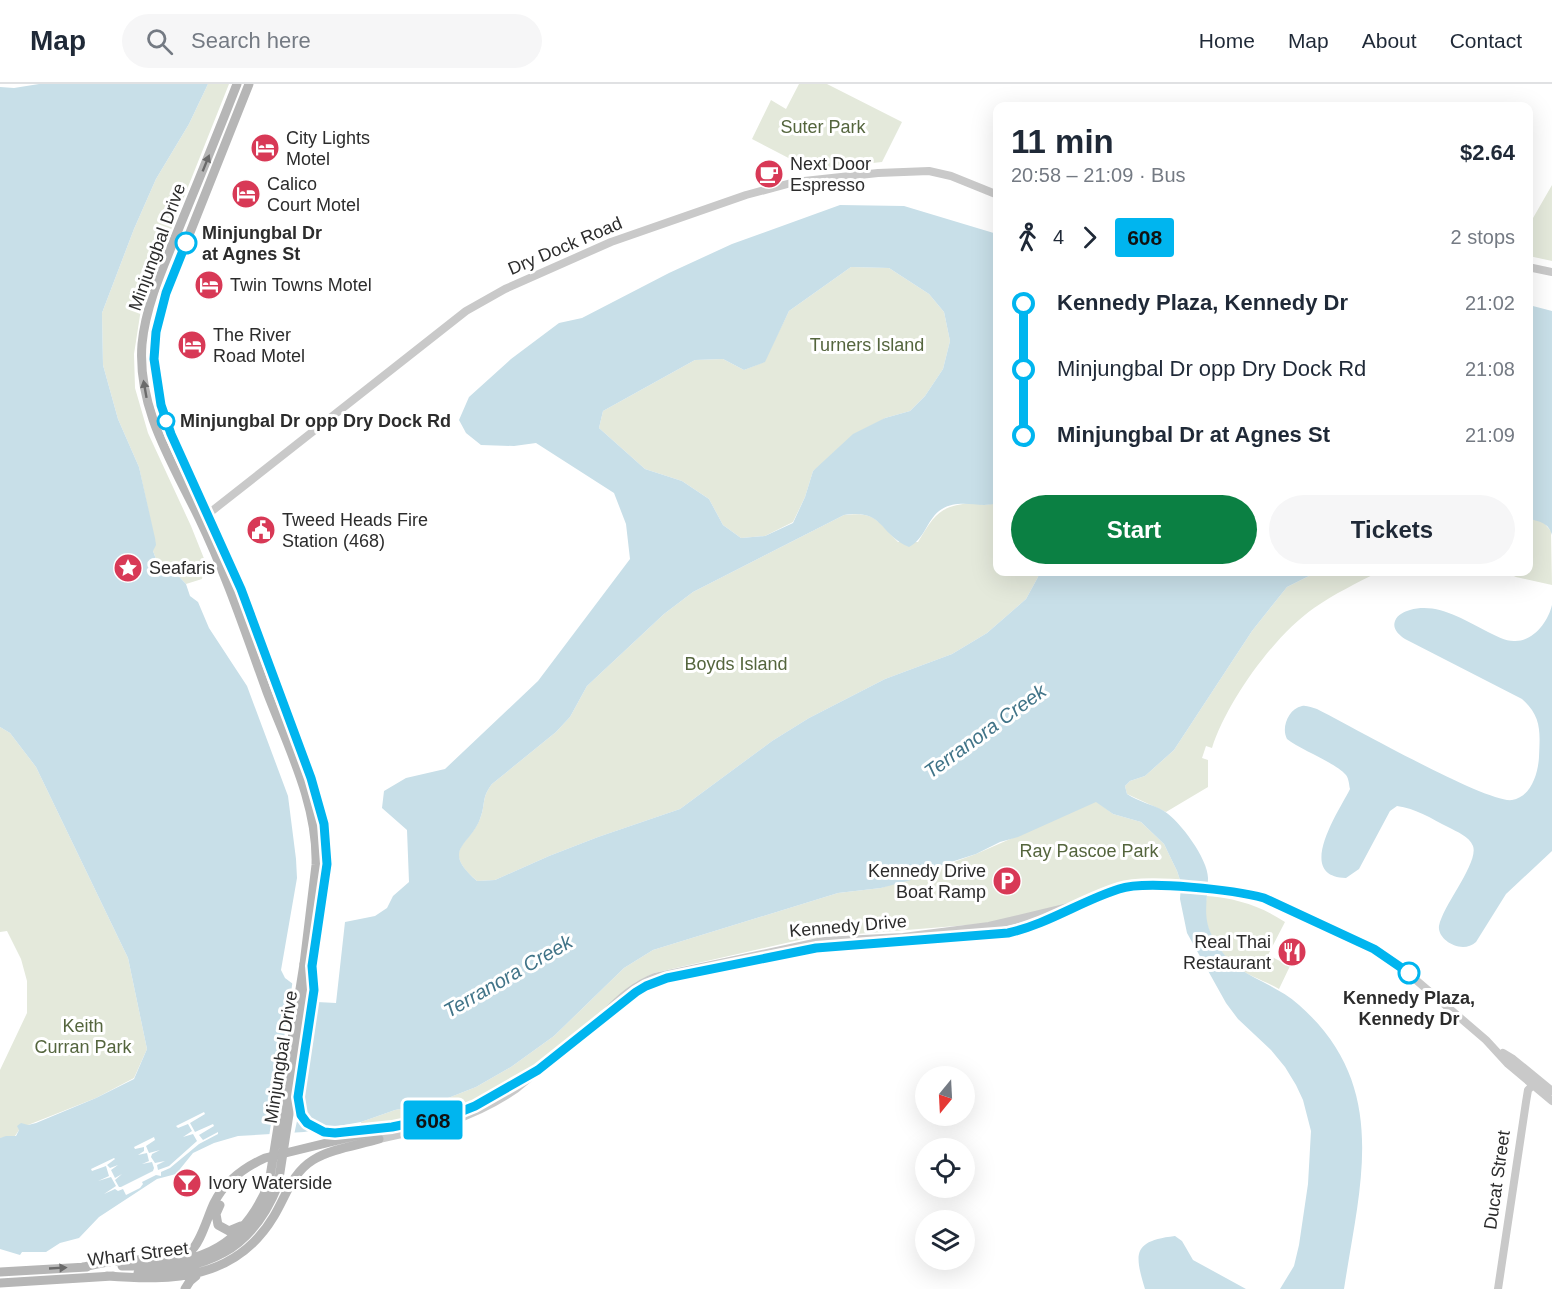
<!DOCTYPE html>
<html lang="en">
<head>
<meta charset="utf-8">
<style>
	:root { --surface:#fff; --page:#f6f6f7; --text:#1f2937; --muted:#747a83; --line:#e0e1e3; --accent:#0b8043 }
	body { margin:0; font-family:Helvetica,sans-serif; background:var(--page); color:var(--text); height:100vh; display:flex; flex-direction:column; font-size:22px; white-space:nowrap }
	* { box-sizing:border-box; margin:0 }
	p { font-size:20px; color:var(--muted) }
	.icon { flex:none; width:33px; height:33px; fill:none; stroke:currentColor; stroke-width:2; stroke-linecap:round; stroke-linejoin:round }
	.map { position:relative; flex:1; overflow:hidden }
	.drawer { position:absolute; left:993px; top:18px; width:540px; height:474px; display:flex; flex-direction:column; background:var(--surface); border-radius:12px; box-shadow:0 6px 24px #0002 }
	.drawer>* { flex:none }
	.badge { padding:0 12px; border-radius:4px; font-size:21px; line-height:39px }
	.needle { width:39px; rotate:198deg }
	.controls { position:absolute; left:915px; top:982px; display:grid; gap:12px }
	.controls a { display:grid; place-items:center; width:60px; height:60px; border-radius:50%; background:var(--surface); box-shadow:0 6px 24px #0002; font-size:30px }
	.map>.badge { position:absolute; translate:-50% -50%; box-shadow:0 0 0 3px #fff }
	.legs { display:flex; align-items:center; gap:9px; height:66px; padding:0 18px; font-size:20px }
	.legs p { margin-inline-start:auto }
	.summary { display:flex; align-items:center; justify-content:space-between; height:102px; padding:0 18px }
	h1 { font-size:33px; font-weight:600; line-height:45px }
	.primary-button { display:flex; gap:12px; margin-top:auto; padding:12px 18px }
	.primary-button a { flex:1; height:69px; border-radius:36px; background:var(--accent); color:#fff; font-size:24px; font-weight:600; line-height:69px; text-align:center }
	.primary-button a+a { background:var(--page); color:var(--text) }
	ul { padding:0 18px; list-style:none }
	li { display:flex; align-items:center; gap:21px; height:66px; font-size:22px }
	li i { display:grid; place-items:center; width:9px; height:100%; margin:0 8px; background:currentColor }
	li i::after { content:''; width:15px; height:15px; margin:-8px; border:4px solid; border-radius:50%; background:var(--surface) }
	li p { margin-inline-start:auto }
	li:first-child i { background:linear-gradient(#0000 50%,currentColor 0) }
	li:last-child i { background:linear-gradient(currentColor 50%,#0000 0) }
	header { display:flex; align-items:center; gap:36px; box-sizing:border-box; height:84px; padding:0 30px; background:var(--surface); border-bottom:2px solid var(--line) }
	header strong { font-size:28px }
	nav { display:flex; gap:33px; margin-inline-start:auto; font-size:21px }
	.search { width:420px; height:54px; background:var(--page); display:flex; align-items:center; gap:15px; box-sizing:border-box; padding:0 21px; border-radius:33px; color:var(--muted); font-size:22px }
	.map>svg:first-child { display:block }
	.green { fill:#e4e9db }
	.water { fill:#c8dfe8; fill-rule:evenodd }
	.pier { fill:#fff }
	.lines { fill:none; stroke-linecap:round; stroke-linejoin:round }
	.tertiary { stroke:#c9c9c9; stroke-width:8 }
	.secondary { stroke:#b6b6b6; stroke-width:9 }
	.secondary-bridge { stroke:#b6b6b6; stroke-width:9 }
	.oneway { fill:#6a6a6a }
	.line-1-casing { stroke:#fff; stroke-width:14 }
	.line-1 { stroke:#00b5ef; stroke-width:9 }
	.stop-1-dot { fill:#fff; stroke:#00b5ef; stroke-width:3 }
	.labels { text-anchor:middle; dominant-baseline:central; stroke-width:6; stroke-linejoin:round; paint-order:stroke }
	.park-label { font-size:18px; fill:#54653d; stroke:#fff }
	.poi-label { font-size:18px; fill:#2c2c2c; stroke:#fff; text-anchor:start }
	.stop-label { font-size:18px; font-weight:bold; fill:#2c2c2c; stroke:#fff; text-anchor:start }
	.street-label { font-size:18px; fill:#2c2c2c; stroke:#fff }
	.water-label { font-size:20px; font-style:italic; fill:#417488; stroke:#fff }
</style>
</head>
<body>
<header>
<strong>Map</strong>
<div class="search"><svg class="icon" aria-label="search" viewBox="0 0 24 24"><circle cx="10" cy="10" r="6"/><path d="M15 15l6 6"/></svg>Search here</div>
<nav><a>Home</a><a>Map</a><a>About</a><a>Contact</a></nav>
</header>
<div class="map">
<svg width="1552" height="1205" viewBox="0 0 1552 1205">
	<rect width="100%" height="100%" fill="#fff"/>
	<!-- green -->
	<path class="green" d="M208,0h21l-78,196 -10,29 -7,45 1,34 13,45 43,93 14,35 -3,18 -16,5 -16,-17 -14,-8 -3,-8 1,-14 -15,-70 -21,-48 -15,-54 -1,-52 32,-84 22,-50 33,-55z
		M799,0h28l75,38 -20,40 -57,6 -23,-3 -50,-26 19,-39 15,9z
		M1552,101v76l-23,-5v-31z
		M851,183l38,1 40,26 15,18 6,29 -7,28 -18,27 -15,15 -25,7 -72,53 -8,26 -12,25 -28,14 -24,2 -18,-13 -14,-26 -27,-18 -37,-12 -46,-41 4,-17 92,-51 28,-1 21,11 20,-8 25,-51z
		M974,419l11,2 12,-2 1,69h41l-1,5 -12,22 -39,34 -35,21 -67,25 -76,39 -37,23 -92,68 -82,28 -49,19 -54,24 -18,1c-37,-32 -8,-35 3,-62 6,-15 1,-21 12,-35l64,-52 14,-15 17,-31 77,-72 29,-22 151,-77c31,-4 34,6 54,27h20c17,-28 22,-37 56,-39z
		M1529,435l13,2 9,10 1,54 -36,-8 -10,-5h22z
		M1317,488h61c-21,11 -44,22 -64,36 -40,28 -87,93 -102,140l-6,-2 -4,12 6,2v27l-42,25 -39,-18 -2,-8 5,-5 15,-5 29,-26 78,-119 35,-44z
		M0,643l10,6 26,34 92,191 19,91 -13,29 -38,20 -68,27 -9,5 -4,6 -15,2v-68l27,-57v-32l-6,-22 -14,-28 -7,1z
		M1096,717l17,13 28,8 23,22 13,27 4,12 -40,-2 -20,2 -70,27 -58,13 -136,11h-24l-18,5 -7,-1 -154,35 -18,9 -105,88 -52,30 -34,12 -83,14 -1,-4 34,-12 43,-8 38,-15 35,-20 43,-31 70,-68 29,-18 185,-57 43,-5 95,-34z
		M1207,812c28,2 54,10 78,26l-17,33 22,11 -11,23c-14,-8 -30,-13 -43,-22 -11,-8 -25,-29 -29,-43 -3,-9 -2,-19 0,-28z"/>
	<!-- water -->
	<path class="water" d="M39,0h169l-19,40 -33,55 -22,50 -32,84 1,52 15,54 21,48 16,71 1,7 -3,6 3,8 14,8 16,17 4,12 8,6 11,26 38,58 41,110 8,63 1,19 -16,92 4,8 32,24 19,1 9,-81 30,-6 12,-8 6,-12 16,-14 -2,-52 -25,-22 2,-17 22,-13 39,-9 93,-88 92,-122 -4,-35 -12,-31 -78,-50 -22,3 -33,-1 -15,-12 -7,-13 10,-23 42,-38 48,-36 23,-5 87,-45 63,-29 108,-39 64,1 93,28v269c-17,6 -36,-5 -55,6 -15,9 -16,29 -33,38 -31,-13 -24,-38 -65,-32l-151,77 -29,22 -77,72 -17,31 -14,15 -64,52c-11,14 -6,20 -12,35 -10,27 -40,30 -3,62l18,-1 54,-24 49,-19 82,-28 92,-68 37,-23 76,-39 67,-25 35,-21 39,-34 12,-22 1,-5h278l-30,15 -35,44 -78,119 -29,26 -15,5 -5,5 2,8c12,8 25,10 37,17 16,10 44,48 44,67 0,22 -7,40 6,61 5,9 14,22 23,28 20,14 43,21 62,38 92,81 61,179 45,284h-64l14,-23 5,-21 9,-61 3,-53 -8,-31 -7,-15 -11,-18 -14,-17 -33,-31 -12,-16 -39,-70 -7,-34 1,-16 -4,-12 -13,-27 -23,-22 -28,-8 -17,-12 -78,35 -18,5 -24,12 -31,10 -34,16 -30,8 -43,5 -185,57 -29,18 -70,68 -43,31 -35,20 -38,15 -43,8 -34,12 -57,10 -66,4 -24,7 -21,10 -17,21 -19,5 -58,38 -20,21 -19,5 -14,9h-24l-2,3 -20,-6v-111l6,-2h10l3,-6 -2,-4 4,-3 7,2 8,-2 60,-25 38,-19 13,-30 -19,-91 -92,-191 -26,-34 -10,-6v-640l14,1zM851,183l38,1 40,26 15,18 6,29 -7,28 -18,27 -15,15 -25,7 -32,16 -40,37 -8,26 -12,26 -28,13 -24,2 -18,-13 -14,-26 -27,-18 -37,-12 -46,-41 4,-17 92,-51 28,-1 21,11 21,-8 24,-51z
		M1529,221l23,6v224c-3,-12 -13,-14 -23,-16z
		M1552,521v246l-46,43 -30,48c-14,13 -39,-2 -37,-16 4,-21 40,-63 34,-80 -4,-10 -16,-14 -25,-19 -16,-8 -33,-19 -51,-21l-7,5 -31,58 -13,9c-52,-1 -7,-67 4,-89 -1,-4 -1,-10 -4,-14 -10,-12 -45,-25 -59,-36 -6,-11 1,-30 15,-33 5,-1 10,2 15,3 30,15 171,95 195,91 19,-3 26,-26 27,-43 1,-25 3,-40 -17,-58l-117,-60c-6,-4 -13,-10 -10,-18 3,-7 9,-9 15,-11 27,-8 54,10 78,22 8,4 17,9 26,9 19,1 34,-19 38,-36z
		M1175,1152l7,5 11,19 53,29h-101c-11,-36 -12,-48 30,-53z"/>
	<!-- pier -->
	<path class="pier" d="M293,895l23,19 -15,99 3,16 15,19 -7,1 -15,-12 -3,14 -25,2z
		M204,1028l1,2 -15,9 5,9 18,-8 1,2 -15,9 4,5 15,-8v2l-19,10 -29,24 -9,4v4l-5,-1 -14,7 1,2 -3,4 -14,7 -3,-6 -5,2 -3,-2 -11,5 12,-8 -5,-9 -13,4 11,-5 -3,-10 -14,5 -1,-2 23,-11 1,1 -8,6 3,3 8,-3 -7,5 4,8 7,-4 -7,6 4,7h2l32,-16 1,-3 -2,-6 -10,2 7,-3 -2,-8 -9,2 6,-4v-4l-9,2 -1,-2 20,-10 1,3 -9,6 3,7 11,-3 -8,4 -1,3 4,6 10,-2 -8,4 1,5 11,-4 28,-25 -4,-7 -10,3 9,-6 -4,-7 -10,4 -2,-2z"/>
	<g class="lines">
		<!-- tertiary -->
		<path class="tertiary" d="M1528,183l24,5
			M203,434l263,-207 39,-22 106,-47 135,-47 49,-13 83,-9 51,-2 22,5 47,19
			M930,855c49,-4 87,-3 133,-26
			M781,870l35,-6 50,-4
			M604,931c14,-16 31,-30 51,-38l168,-36 80,-4 86,-11 84,-20 45,-17 16,-4 78,5 36,4 16,5 110,50 21,13 91,78 22,24 44,37
			M1503,969l10,6 39,32
			M387,1044l68,-14 20,-8 47,-27
			M379,1055c53,-11 91,-19 137,-50l91,-75
			M1498,1205l28,-187 2,-12 10,-10"/>
		<!-- secondary -->
		<path class="secondary" d="M237,0c-18,46 -37,93 -56,139 -15,38 -35,79 -39,121 -5,64 30,118 57,174 27,56 47,116 68,174 21,55 51,113 49,173l-12,99
			M249,0l-83,209 -11,48v37l11,43 75,168 70,189 13,43 3,43 -15,102 2,24 -16,107 3,18 6,8 17,10 37,-3
			M220,1121l-4,9 2,11 11,6 12,-5
			M122,1182c70,-1 118,-11 147,-83
			M83,1183c11,-2 21,-5 32,-6 20,-2 57,1 74,-9 11,-6 19,-37 25,-49 11,-22 29,-35 51,-45l127,-31
			M0,1188l87,-5
			M138,1189c69,-5 113,-20 140,-88
			M107,1192c66,5 129,4 167,-60 12,-20 18,-43 39,-56 17,-11 46,-15 66,-21
			M0,1199l113,-7
			M185,1205l5,-8 6,-5"/>
		<!-- secondary-bridge -->
		<path class="secondary-bridge" d="M269,1099l35,-219
			M278,1101l34,-219"/>
	</g>
	<!-- one-way arrows -->
	<defs><path id="oneway-solid" d="M-6-.8H1V-3.2L6.5 0L1 3.2V.8H-6Z" transform="scale(1.5)"/></defs>
	<g class="oneway">
		<use href="#oneway-solid" transform="translate(206 79) rotate(-68)"/>
		<use href="#oneway-solid" transform="translate(145 305) rotate(-100)"/>
		<use href="#oneway-solid" transform="translate(58 1184) rotate(-3)"/>
	</g>
	<g class="lines">
		<!-- line-1 casing -->
		<g class="line-1-casing">
			<path id="line-1" d="M186,159l-20,50 -10,39 -2,27 7,46 10,29 70,155 70,189 13,46 3,40 -15,102 2,24 -16,107 3,18 6,8 17,9 11,1 57,-6 63,-13 20,-8 63,-36 98,-78 10,-6 21,-8 149,-30 192,-15c40,-9 73,-32 111,-44 27,-9 116,1 145,9l110,51 35,24"/>
		</g>
		<!-- line-1 -->
		<use href="#line-1" class="line-1"/>
	</g>
	<!-- icons -->
	<defs>
		<g id="hotel-disc" transform="scale(1.5)"><circle r="9.5" fill="#d83956" stroke="#fff"/><path d="M-6-4.5h1.5V1H6V5H4.5V3h-9V5H-6ZM-4 0a1.8 1.8 0 1 1 3.6 0ZM.5 0V-2.5h3Q6-2.5 6 0Z" fill="#fff"/></g>
		<g id="cafe-disc" transform="scale(1.5)"><circle r="9.5" fill="#d83956" stroke="#fff"/><path d="M-5.5-4.5H6V0H3Q3 3.5 0 3.5H-2.5Q-5.5 3.5-5.5 0ZM3-3.2v2h1.7v-2ZM-6 4.5H4V6H-6Z" fill="#fff"/></g>
		<g id="civic-disc" transform="scale(1.5)"><circle r="9.5" fill="#d83956" stroke="#fff"/><path d="M-.6-6.5H3V-4.5H.6V-3L4-1V1h2V6H-6V1h2V-1L-.6-3ZM-1.2 2.5V6h2.4V2.5Z" fill="#fff"/></g>
		<g id="sight-disc" transform="scale(1.5)"><circle r="9.5" fill="#d83956" stroke="#fff"/><path d="M0-6L1.8-2.2L6-1.7L2.9 1.2L3.7 5.4L0 3.3L-3.7 5.4L-2.9 1.2L-6-1.7L-1.8-2.2Z" fill="#fff"/></g>
		<g id="parking-disc" transform="scale(1.5)"><circle r="9.5" fill="#d83956" stroke="#fff"/><path d="M-3.5-5.5H1a3.5 3.5 0 0 1 0 7H-1V5.5H-3.5ZM-1-3.4V-.6H.8a1.4 1.4 0 0 0 0-2.8Z" fill="#fff"/></g>
		<g id="restaurant-disc" transform="scale(1.5)"><circle r="9.5" fill="#d83956" stroke="#fff"/><path d="M-5-6h1v4h1v-4h1v4h1v-4h1v5L-1.5 .5V6h-2V.5L-5-1ZM5-6V6H3V1.5H1.5Q1.5-4 5-6Z" fill="#fff"/></g>
		<g id="bar-disc" transform="scale(1.5)"><circle r="9.5" fill="#d83956" stroke="#fff"/><path d="M-6-5H6L.8 .8V4.5H3.5V6h-7V4.5H-.8V.8Z" fill="#fff"/></g>
	</defs>
	<g fill-rule="evenodd">
		<use href="#hotel-disc" x="265" y="64"/>
		<use href="#cafe-disc" x="769" y="90"/>
		<use href="#hotel-disc" x="246" y="110"/>
		<use href="#hotel-disc" x="209" y="201"/>
		<use href="#hotel-disc" x="192" y="261"/>
		<use href="#civic-disc" x="261" y="446"/>
		<use href="#sight-disc" x="128" y="484"/>
		<use href="#parking-disc" x="1007" y="797"/>
		<use href="#restaurant-disc" x="1292" y="868"/>
		<use href="#bar-disc" x="187" y="1099"/>
	</g>
	<!-- markers -->
	<g class="stop-1-dot">
		<circle cx="186" cy="159" r="10"/>
		<circle cx="166" cy="337" r="8"/>
		<circle cx="1409" cy="889" r="10"/>
	</g>
	<g class="labels">
		<!-- park labels -->
		<g class="park-label">
			<text x="823" y="43">Suter Park</text>
			<text x="867" y="261">Turners Island</text>
			<text x="736" y="580">Boyds Island</text>
			<text x="1089" y="767">Ray Pascoe Park</text>
			<text x="83" y="942">Keith<tspan x="83" dy="21">Curran Park</tspan></text>
		</g>
		<!-- poi labels -->
		<g class="poi-label">
			<text x="286" y="54">City Lights<tspan x="286" dy="21">Motel</tspan></text>
			<text x="790" y="80">Next Door<tspan x="790" dy="21">Espresso</tspan></text>
			<text x="267" y="100">Calico<tspan x="267" dy="21">Court Motel</tspan></text>
			<text x="230" y="201">Twin Towns Motel</text>
			<text x="213" y="251">The River<tspan x="213" dy="21">Road Motel</tspan></text>
			<text x="282" y="436">Tweed Heads Fire<tspan x="282" dy="21">Station (468)</tspan></text>
			<text x="149" y="484">Seafaris</text>
			<text x="986" y="787" text-anchor="end">Kennedy Drive<tspan x="986" dy="21">Boat Ramp</tspan></text>
			<text x="1271" y="858" text-anchor="end">Real Thai<tspan x="1271" dy="21">Restaurant</tspan></text>
			<text x="208" y="1099">Ivory Waterside</text>
		</g>
		<!-- stop labels -->
		<g class="stop-label">
			<text x="202" y="149">Minjungbal Dr<tspan x="202" dy="21">at Agnes St</tspan></text>
			<text x="180" y="337">Minjungbal Dr opp Dry Dock Rd</text>
			<text x="1409" y="914" text-anchor="middle">Kennedy Plaza,<tspan x="1409" dy="21">Kennedy Dr</tspan></text>
		</g>
		<!-- street labels -->
		<g class="street-label">
			<text transform="translate(565 162) rotate(-23)">Dry Dock Road</text>
			<text transform="translate(157 163) rotate(-70)">Minjungbal Drive</text>
			<text transform="translate(848 842) rotate(-5)">Kennedy Drive</text>
			<text transform="translate(281 973) rotate(-81)">Minjungbal Drive</text>
			<text transform="translate(1497 1096) rotate(-82)">Ducat Street</text>
			<text transform="translate(138 1170) rotate(-7)">Wharf Street</text>
		</g>
		<!-- water labels -->
		<g class="water-label">
			<text transform="translate(985 647) rotate(-36)">Terranora Creek</text>
			<text transform="translate(508 892) rotate(-30)">Terranora Creek</text>
		</g>
	</g>
</svg>
<div class="controls">
<a><svg class="needle" viewBox="-14 -14 28 28"><path d="M0-13l5 13h-10z" fill="#e53935"/><path d="M0 13l5-13h-10z" fill="#747a83"/></svg></a>
<a><svg class="icon" aria-label="locate" viewBox="0 0 24 24"><circle cx="12" cy="12" r="6"/><path d="M12 2v4M12 18v4M2 12h4M18 12h4"/></svg></a>
<a><svg class="icon" aria-label="layers" viewBox="0 0 24 24"><path d="M12 4l9 5-9 5-9-5zM3 14l9 5 9-5"/></svg></a>
</div>
<b class="badge" style="left:433px;top:1036px;background:#00b5ef;color:#111">608</b>
<section class="drawer">
<div class="summary"><div><h1>11 min</h1><p>20:58 – 21:09 · Bus</p></div><b>$2.64</b></div>
<div class="legs"><svg class="icon" aria-label="walk" viewBox="0 0 24 24"><circle cx="13" cy="4" r="2"/><path d="M13 8l-2 6 4 7M11 14l-3 7M7 12l3-4h3l4 4"/></svg>4<svg class="icon" aria-label="forward" viewBox="0 0 24 24"><path d="M9 5l7 7-7 7"/></svg><b class="badge" style="background:#00b5ef;color:#111">608</b><p>2 stops</p></div>
<ul>
<li><i style="color:#00b5ef"></i><b>Kennedy Plaza, Kennedy Dr</b><p>21:02</p></li>
<li><i style="color:#00b5ef"></i><span>Minjungbal Dr opp Dry Dock Rd</span><p>21:08</p></li>
<li><i style="color:#00b5ef"></i><b>Minjungbal Dr at Agnes St</b><p>21:09</p></li>
</ul>
<div class="primary-button"><a>Start</a><a>Tickets</a></div>
</section>
</div>
</body>
</html>
